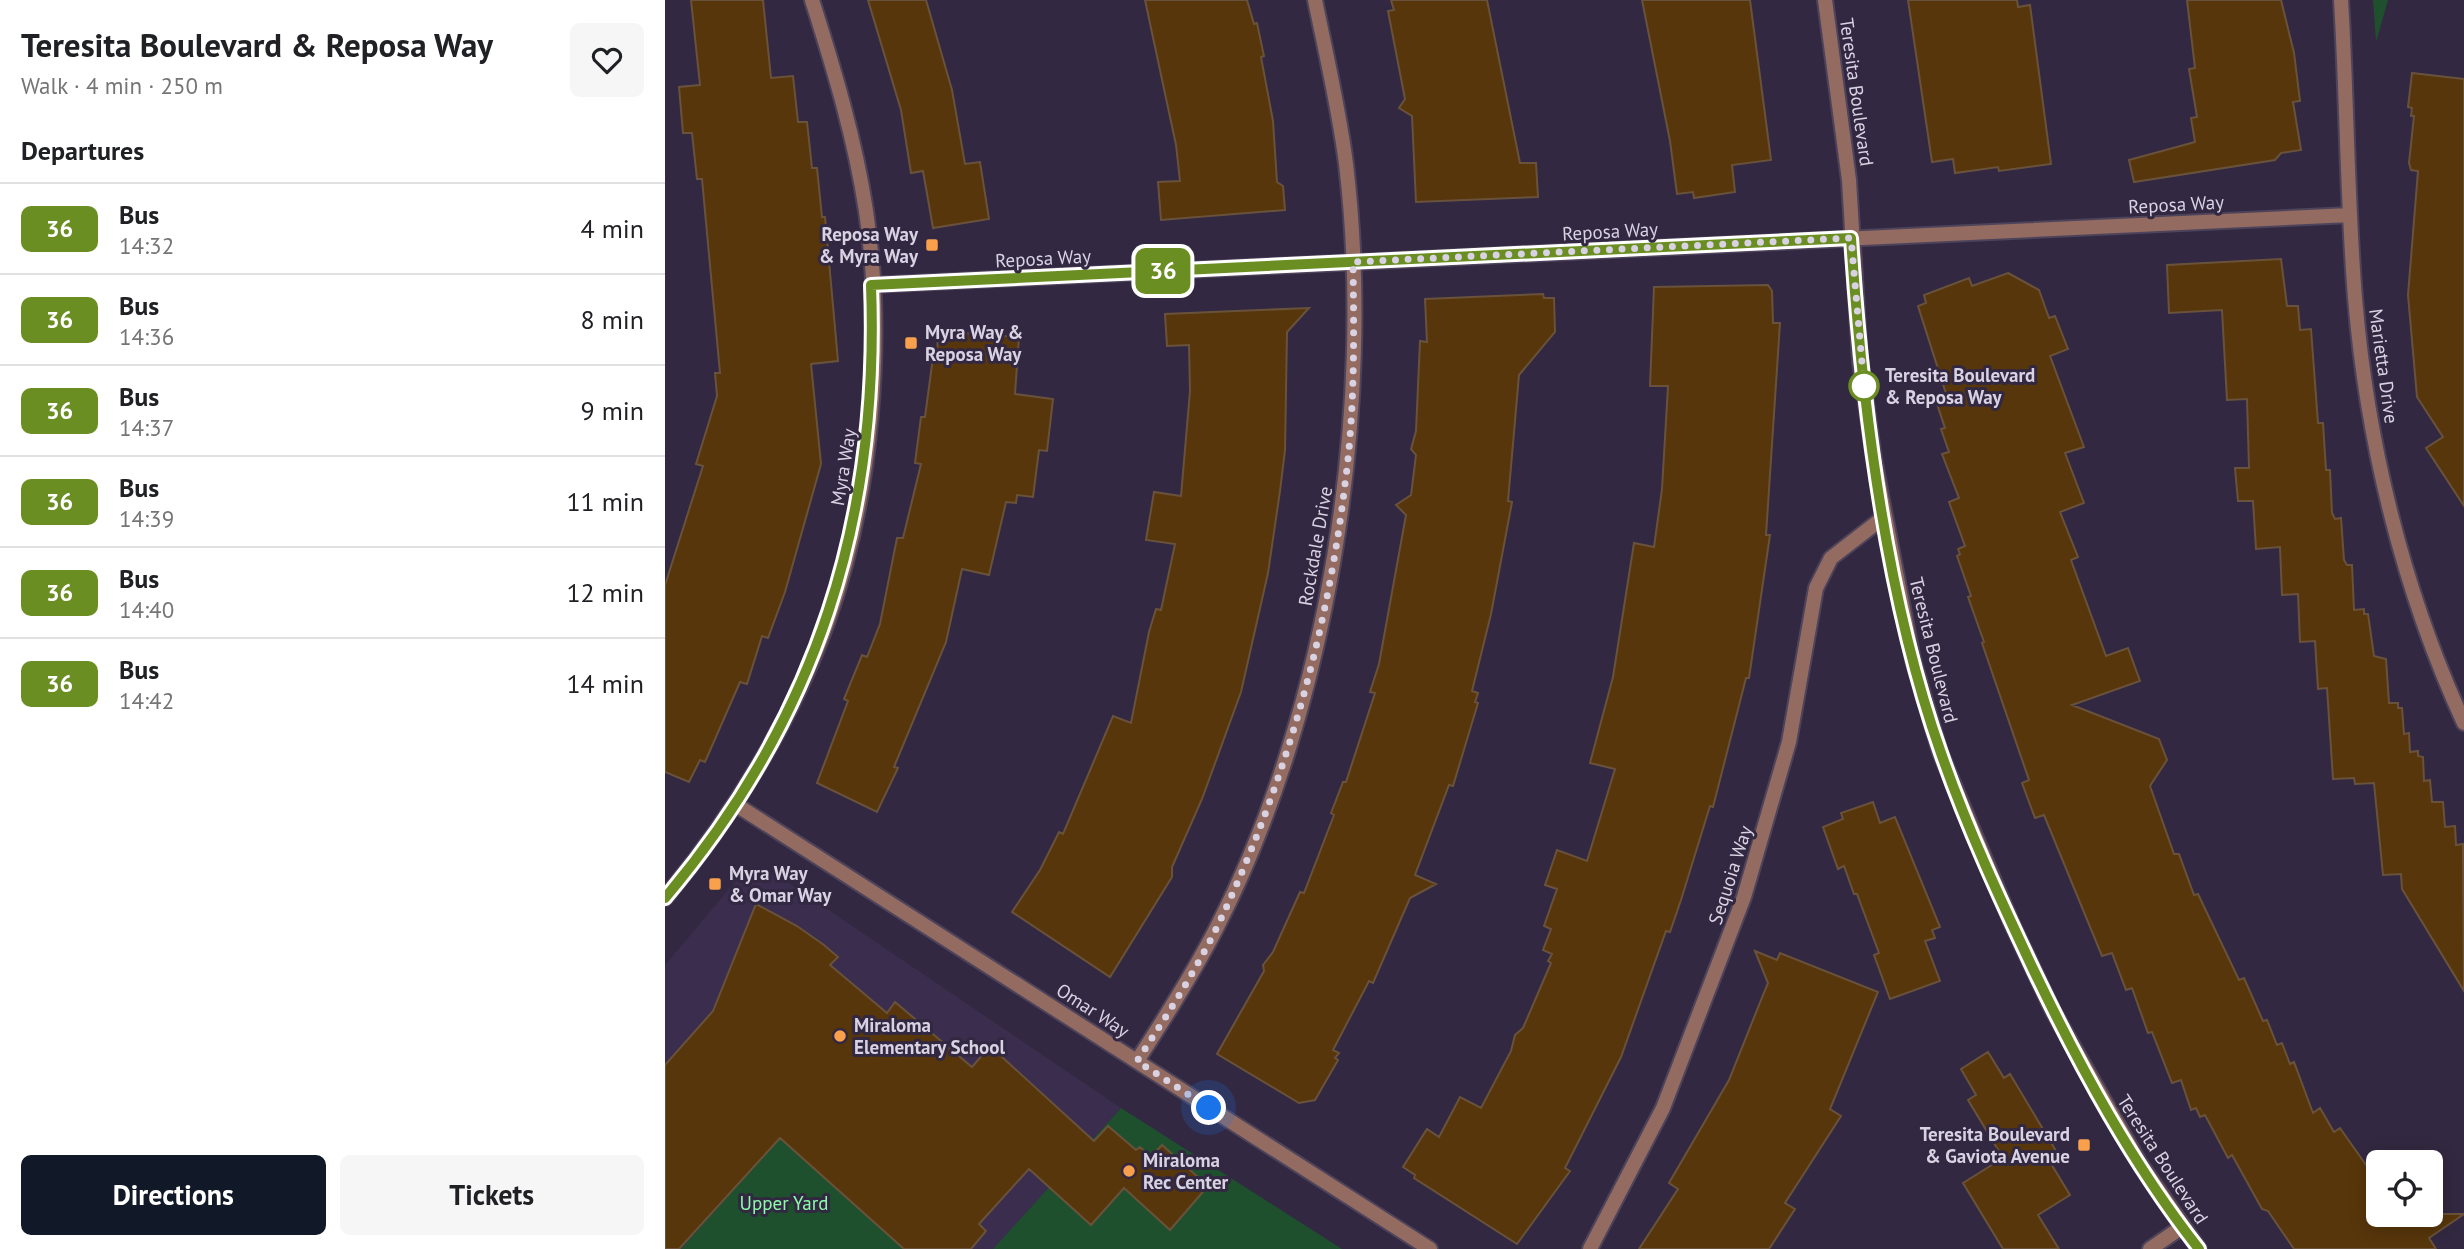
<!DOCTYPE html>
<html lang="en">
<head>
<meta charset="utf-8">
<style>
	:root { --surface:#fff; --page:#f6f6f6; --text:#202124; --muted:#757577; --line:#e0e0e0; --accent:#111827 }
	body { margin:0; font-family:"PT Sans",sans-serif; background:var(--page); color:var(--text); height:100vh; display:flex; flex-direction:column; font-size:26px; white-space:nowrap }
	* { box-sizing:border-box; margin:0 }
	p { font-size:23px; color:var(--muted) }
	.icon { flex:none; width:38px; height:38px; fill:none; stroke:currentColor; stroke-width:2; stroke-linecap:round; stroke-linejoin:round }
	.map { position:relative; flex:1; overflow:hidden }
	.details { display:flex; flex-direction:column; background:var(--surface); width:665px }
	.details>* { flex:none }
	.badge { padding:0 14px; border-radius:10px; font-size:24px; line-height:46px }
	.controls { position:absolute; left:1701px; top:1150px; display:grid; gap:14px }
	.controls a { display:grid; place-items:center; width:77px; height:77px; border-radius:10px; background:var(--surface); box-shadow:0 4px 18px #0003; font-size:35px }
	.you { position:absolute; width:35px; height:35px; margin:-18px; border:5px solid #fff; border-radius:50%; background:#1a73e8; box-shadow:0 0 0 10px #1a73e833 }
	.map>.badge { position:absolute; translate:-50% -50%; box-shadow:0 0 0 4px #fff }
	h2 { padding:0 21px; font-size:26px; line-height:63px }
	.round { display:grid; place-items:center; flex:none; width:74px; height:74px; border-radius:10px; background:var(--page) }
	.head { display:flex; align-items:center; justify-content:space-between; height:119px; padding:0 21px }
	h1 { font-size:33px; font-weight:700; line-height:52px }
	.action { display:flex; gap:14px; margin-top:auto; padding:14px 21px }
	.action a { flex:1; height:80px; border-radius:10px; background:var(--accent); color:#fff; font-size:28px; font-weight:700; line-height:80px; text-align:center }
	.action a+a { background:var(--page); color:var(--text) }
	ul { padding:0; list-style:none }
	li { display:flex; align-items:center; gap:21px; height:91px; padding:0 21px; border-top:2px solid var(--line) }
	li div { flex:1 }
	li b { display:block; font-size:26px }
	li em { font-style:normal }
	li .badge { min-width:77px; font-weight:700; text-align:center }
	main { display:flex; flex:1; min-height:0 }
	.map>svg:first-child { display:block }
	.built { fill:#3a2d4d }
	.green { fill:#1e502e }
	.building { fill:#58360b; stroke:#69523b; stroke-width:2 }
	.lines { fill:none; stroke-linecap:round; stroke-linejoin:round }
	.minor-casing { stroke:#4d435b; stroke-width:18 }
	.tertiary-casing { stroke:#4d435b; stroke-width:18 }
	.minor { stroke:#946b61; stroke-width:14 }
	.tertiary { stroke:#946b61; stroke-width:14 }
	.line-casing { stroke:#fff; stroke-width:16 }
	.line { stroke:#6b8e23; stroke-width:10 }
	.walk { stroke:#d8d2e3; stroke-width:7; stroke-dasharray:0 12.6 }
	.poi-dot { fill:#f8a04b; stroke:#322841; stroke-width:2.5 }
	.stop-dot { fill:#fff; stroke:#6b8e23; stroke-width:3.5 }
	.labels { text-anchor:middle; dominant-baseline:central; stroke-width:6; stroke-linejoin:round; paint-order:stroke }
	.street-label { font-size:19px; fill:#d8d2e3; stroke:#322841 }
	.poi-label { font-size:19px; font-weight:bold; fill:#d8d2e3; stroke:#322841; text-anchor:start }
	.stop-label { font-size:19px; font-weight:bold; fill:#d8d2e3; stroke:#322841; text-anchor:start }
	.park-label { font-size:19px; fill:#8bfbaa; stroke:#322841 }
</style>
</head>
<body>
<main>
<section class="details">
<div class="head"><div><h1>Teresita Boulevard &amp; Reposa Way</h1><p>Walk · 4 min · 250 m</p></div><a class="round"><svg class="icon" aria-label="heart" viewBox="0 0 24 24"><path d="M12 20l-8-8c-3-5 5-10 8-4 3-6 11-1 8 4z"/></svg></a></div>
<h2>Departures</h2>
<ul>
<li><span class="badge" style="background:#6b8e23;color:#fff">36</span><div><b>Bus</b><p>14:32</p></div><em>4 min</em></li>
<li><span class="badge" style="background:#6b8e23;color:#fff">36</span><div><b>Bus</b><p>14:36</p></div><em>8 min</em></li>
<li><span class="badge" style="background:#6b8e23;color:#fff">36</span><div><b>Bus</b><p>14:37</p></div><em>9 min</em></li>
<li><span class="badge" style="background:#6b8e23;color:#fff">36</span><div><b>Bus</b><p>14:39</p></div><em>11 min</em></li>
<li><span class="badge" style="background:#6b8e23;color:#fff">36</span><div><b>Bus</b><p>14:40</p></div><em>12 min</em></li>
<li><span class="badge" style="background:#6b8e23;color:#fff">36</span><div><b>Bus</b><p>14:42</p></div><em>14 min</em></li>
</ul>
<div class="action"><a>Directions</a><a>Tickets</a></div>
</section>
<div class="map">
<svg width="1799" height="1249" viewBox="0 0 1799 1249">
	<rect width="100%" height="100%" fill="#322841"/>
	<!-- built -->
	<path class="built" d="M86,871l26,4 344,233 -127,141h-329v-284l74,-88z"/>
	<!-- green -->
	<path class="green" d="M1708,0h15l-12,42z
		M456,1108l221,141h-349z
		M115,1138l126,111h-225z"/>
	<!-- building -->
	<path class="building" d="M26,0h72l8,78 22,-2 5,46h9l5,46h5l5,49h3l13,144 -27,3 10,100 -36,128 -17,46 -6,-2 -15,48 -7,-2 -35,80 -5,-2 -11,22 -24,-10v-187l38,-119 -7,-2 21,-68 -2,-23h5l-18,-194h-5l-5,-46h-9l-4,-46 21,-2z
		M203,0h58l26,90 13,74 15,-2 9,57 -56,9 -10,-57 -12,2 -10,-63z
		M480,0h102l7,24 3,-1 7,33 -3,1 12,64 4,61 6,4 2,24 -124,10 -3,-38 22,-1 -4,-36z
		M726,0h96l33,163h16l2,34 -122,5 -4,-86 -13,-8 6,-9 -17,-88 6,-1z
		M977,0h108l21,160 -39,5 3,27 -41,6 -1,-6 -16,2 -7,-53z
		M1243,0h109l1,7 12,-2 21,159 -52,7 -1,-4 -43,6 -2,-14 -21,3z
		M1522,0h94l13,53 6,48 -7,1 8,48 -20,3 -6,7 -141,22 -5,-22 66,-18 -4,-24 6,-1 -8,-48 6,-1z
		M1747,73l52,6v427l-38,-58 17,-11 -26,-40 -9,-102 10,-124 -7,-1 -2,-7 5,-47h-3l1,-8 -4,-1z
		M1616,259l6,47h11l2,24 11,-1 7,94h5l3,47h4l2,43 3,6 6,-1 3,42 3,5h5l2,45 10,-1v5h4l6,42 12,3 3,44h9v5h4l2,26 5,-1 1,19 8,-1v5l5,1 1,24 6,-1 2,22h11l2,25 10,-1 1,19 7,-1 1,147 -62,-102 -1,-15 -18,1 -9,-92 -19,1 -1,-6 -21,1 -6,-91 -9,1 -3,-48 -15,1 -2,-48 -16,1 -2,-48 -24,2 -3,-48h-15l-3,-33h14l-2,-69 -20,1 -5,-90 -53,3 -2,-48z
		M1343,273l31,17 10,28 6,-2 13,33 -18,7 34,91 -19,6 19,50 -24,9 18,45 -7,3 35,96 22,-8 12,33 -68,24 87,34 8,21 -17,26 24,68h5l15,41 4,-1 41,86 5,-2 19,43 4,-1 10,25 5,-2 8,21 4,-2 19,51 7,-5 14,24 6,-4 38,54v32h86l-35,24 7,11h-142l-26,-38 -6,-2 -30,-54 -4,3 -23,-43 -5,2 -4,-9 -5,2 -10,-30 -9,3 -20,-51 -4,1 -16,-45 -6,2 -14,-37 -10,3 -58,-141 -9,3 -13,-35 7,-3 -47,-137 2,-1 -16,-45 3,-1 -14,-40 3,-2 -2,-5 7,-3 -16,-44 10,-4 -17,-44 7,-2 -8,-23 4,-1 -8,-24 11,-4 -30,-94 8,-3 -2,-8 45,-17 3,8z
		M1103,285l4,6 1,32h7l-14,212h4l-21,143h-3l-33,129 -3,-1 -29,94 -11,32 -4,-1 -45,126 -56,111 5,3 -53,73 -103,-66 1,-3 -12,-8 24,-38 12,8 21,-40 21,11 30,-57 4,-16 8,-7 28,-65 -3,-2 4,-7 -9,-4 8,-21 -7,-3 13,-37 -12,-4 12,-35 30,11 28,-92 -25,-6 23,-86 21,-134 20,4 8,-58 6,-103h-18l4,-99z
		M878,294l1,4h10l1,34 -36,43 -11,126 4,1 -21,112 -19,77 6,2 -3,9 3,1 -25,83 -4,-1 -34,90 21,9 -26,14 -37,85 -4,-2 -36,69 6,3 -4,5 3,2 -23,40 -16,3 -82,-49 47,-83 -1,-6 10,-13 27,-60 4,1 30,-78 -3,-2 12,-31h3l29,-89 -5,-1 9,-28 27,-149 -10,-10 15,-10 5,-40 -5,-6 5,-18 4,-90 7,1 -2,-43z
		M644,308l-22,24 -2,118 -5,41 -12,82 -27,119 -39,107 -30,68v10l-62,100 -98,-65 28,-42 19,-38 4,2 50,-118 18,7 18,-91 7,-23 5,1 14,-66 -29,-4 8,-48 27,4 9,-105 -1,-46 -22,1 -2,-32z
		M273,331l81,6 -4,57 38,5 -6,52 -8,-1 -6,47 -16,-2 -1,8 -10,-1 -17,73 -27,-6 -16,73 -52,125 4,1 -21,44 -60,-29 31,-82 -4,-2 18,-44 5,2 13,-33 17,-86h6l18,-74 -6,-1 6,-46h4l8,-60h4z
		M1208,802l7,21 15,-6 45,110 -8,3 3,8 -10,3 15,40 -50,18 -16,-44 5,-2 -22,-59h-3l-10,-28 -6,3 -15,-42 20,-8 -2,-6z
		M91,904l41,22 27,19 14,12 -8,8 57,48 8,-11 77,65 18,-21 104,95 14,-15 28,24 4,-3 11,10 11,-12 46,41 -38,44 -46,-42 -33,37 -62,-56 -50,55 7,7 -15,18h-67l-124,-111 -101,111h-14v-184l48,-54z
		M1090,951l22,9 3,-7 98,39 -48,117 11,7 -56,87 10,6 -26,40h-130l39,-60 -9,-6 60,-103 32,-80 7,-17z
		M1323,1052l16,26 6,-4 49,82 -9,6 20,33 -32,20 21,34h-56l-40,-66 40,-25 -35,-58 8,-5 -15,-26z"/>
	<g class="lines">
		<!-- minor casing -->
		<g class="minor-casing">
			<path id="minor" d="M1676,0c6,99 6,199 14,298 12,144 48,293 109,425
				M207,285l1478,-70
				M70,804l695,445
				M0,898c68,-82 127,-178 163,-278 44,-124 57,-280 38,-409 -11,-72 -32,-142 -54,-211
				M472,1061c28,-43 56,-87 80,-134 112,-219 158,-519 129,-763 -7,-55 -20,-110 -31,-164
				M925,1249l73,-141 81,-211 45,-155 27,-154 15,-30 53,-41
				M1485,1249l32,-22"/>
		</g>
		<!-- tertiary casing -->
		<g class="tertiary-casing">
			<path id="tertiary" d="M1160,0l24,180 11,181 14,98 39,201 27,92 72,172 41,87 86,151 60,87"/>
		</g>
		<!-- minor -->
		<use href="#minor" class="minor"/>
		<!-- tertiary -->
		<use href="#tertiary" class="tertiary"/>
	</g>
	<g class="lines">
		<!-- line casing -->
		<g class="line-casing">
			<path id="line" d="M0,898c152,-180 215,-380 206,-613l980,-47c11,167 34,357 90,515 26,75 60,148 94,220 46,96 98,192 164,276"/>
		</g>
		<!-- line -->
		<use href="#line" class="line"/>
		<!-- walk -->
		<path class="walk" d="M544,1108l-72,-47c29,-44 58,-89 81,-136 66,-138 109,-289 127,-441 10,-73 9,-148 8,-222l498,-24 13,148"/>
	</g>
	<!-- markers -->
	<g class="poi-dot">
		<rect x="260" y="238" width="14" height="14" rx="3.5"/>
		<rect x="239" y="336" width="14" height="14" rx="3.5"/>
		<rect x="43" y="877" width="14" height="14" rx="3.5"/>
		<circle cx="175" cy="1036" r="7"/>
		<rect x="1412" y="1138" width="14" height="14" rx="3.5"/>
		<circle cx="464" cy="1171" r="7"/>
	</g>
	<circle class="stop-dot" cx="1199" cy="386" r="14"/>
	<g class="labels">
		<!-- street labels -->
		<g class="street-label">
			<text transform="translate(1192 92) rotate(82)">Teresita Boulevard</text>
			<text transform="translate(1511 204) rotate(-3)">Reposa Way</text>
			<text transform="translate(945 231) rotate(-3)">Reposa Way</text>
			<text transform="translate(378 258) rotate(-3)">Reposa Way</text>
			<text transform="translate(1719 366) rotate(82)">Marietta Drive</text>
			<text transform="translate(178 467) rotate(-81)">Myra Way</text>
			<text transform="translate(650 546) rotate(-80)">Rockdale Drive</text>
			<text transform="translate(1269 650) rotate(76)">Teresita Boulevard</text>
			<text transform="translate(1065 875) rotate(-72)">Sequoia Way</text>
			<text transform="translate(428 1010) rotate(33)">Omar Way</text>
			<text transform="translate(1498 1159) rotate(57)">Teresita Boulevard</text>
		</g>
		<!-- poi labels -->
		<g class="poi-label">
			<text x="253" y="234" text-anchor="end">Reposa Way<tspan x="253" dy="22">&amp; Myra Way</tspan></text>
			<text x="260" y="332">Myra Way &amp;<tspan x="260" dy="22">Reposa Way</tspan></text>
			<text x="64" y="873">Myra Way<tspan x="64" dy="22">&amp; Omar Way</tspan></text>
			<text x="189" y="1025">Miraloma<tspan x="189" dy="22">Elementary School</tspan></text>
			<text x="1405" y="1134" text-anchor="end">Teresita Boulevard<tspan x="1405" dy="22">&amp; Gaviota Avenue</tspan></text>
			<text x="478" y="1160">Miraloma<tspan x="478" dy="22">Rec Center</tspan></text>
		</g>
		<!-- stop labels -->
		<g class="stop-label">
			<text x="1220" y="375">Teresita Boulevard<tspan x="1220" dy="22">&amp; Reposa Way</tspan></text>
		</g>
		<!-- park labels -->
		<g class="park-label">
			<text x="119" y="1203">Upper Yard</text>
		</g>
	</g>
</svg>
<div class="controls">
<a><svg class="icon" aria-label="locate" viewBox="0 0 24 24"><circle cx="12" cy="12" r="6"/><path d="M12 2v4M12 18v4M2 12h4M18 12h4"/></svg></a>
</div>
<div class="you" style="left:544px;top:1108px"></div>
<b class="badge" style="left:498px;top:271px;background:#6b8e23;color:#fff">36</b>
</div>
</main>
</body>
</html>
